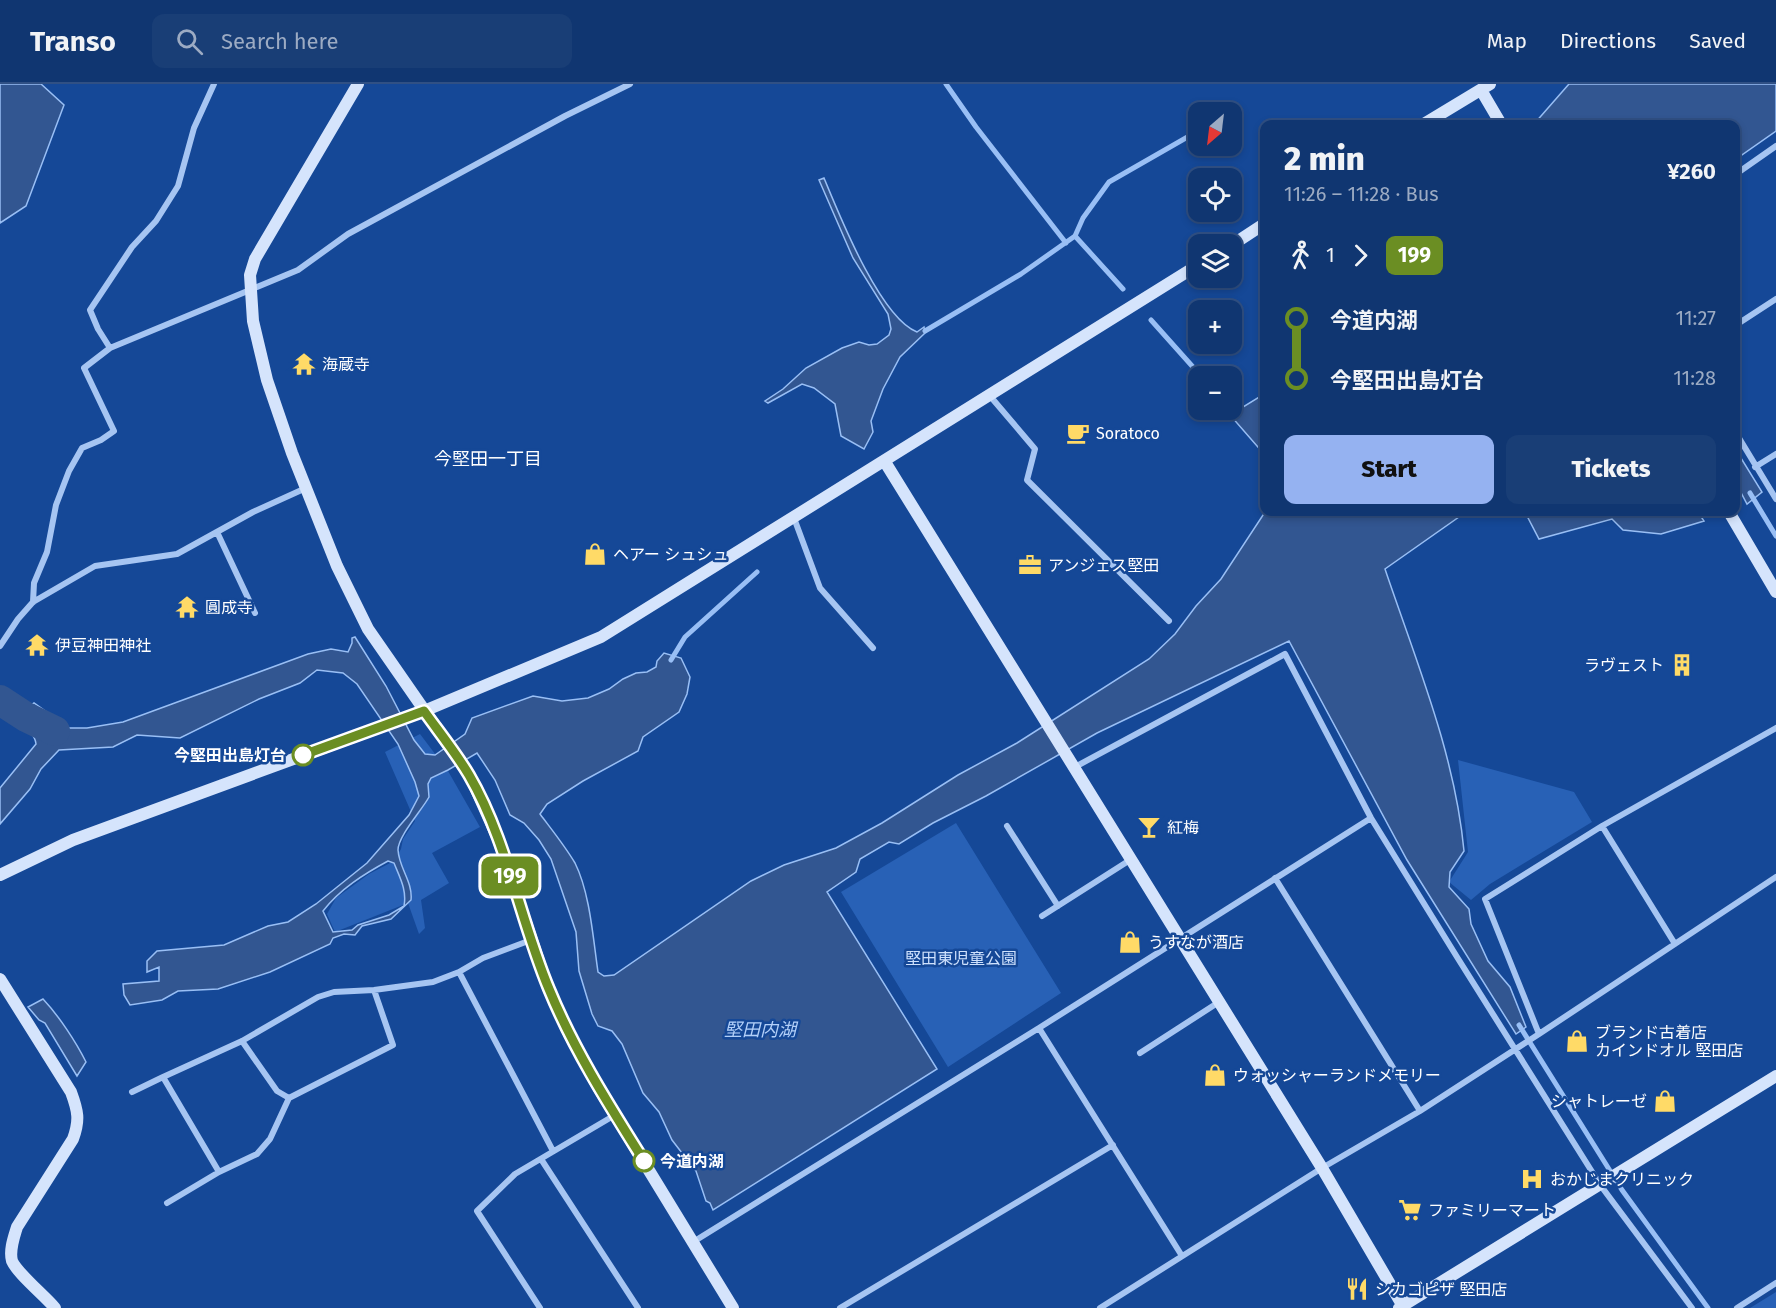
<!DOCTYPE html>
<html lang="en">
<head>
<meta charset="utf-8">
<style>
	:root { --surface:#103671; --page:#193e76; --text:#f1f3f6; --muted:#9cabc3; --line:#305084; --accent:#95b2f1 }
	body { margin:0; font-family:"Fira Sans","Noto Sans JP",sans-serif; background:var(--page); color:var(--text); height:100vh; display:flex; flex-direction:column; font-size:22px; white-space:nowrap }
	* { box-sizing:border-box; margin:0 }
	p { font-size:20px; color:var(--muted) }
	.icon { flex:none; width:33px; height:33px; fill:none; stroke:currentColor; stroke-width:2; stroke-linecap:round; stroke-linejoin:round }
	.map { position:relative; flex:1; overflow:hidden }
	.sheet { position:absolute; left:1260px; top:36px; width:480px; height:396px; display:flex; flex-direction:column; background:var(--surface); border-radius:12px; box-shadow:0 3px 9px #0003,0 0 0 2px var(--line) }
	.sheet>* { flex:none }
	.badge { padding:0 12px; border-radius:9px; font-size:21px; line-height:39px }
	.needle { width:39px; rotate:208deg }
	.controls { position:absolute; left:1188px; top:18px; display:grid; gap:12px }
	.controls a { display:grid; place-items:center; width:54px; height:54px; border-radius:12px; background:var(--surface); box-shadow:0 3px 9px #0003,0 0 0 2px var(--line); font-size:30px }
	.map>.badge { position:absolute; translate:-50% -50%; box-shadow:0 0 0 3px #fff }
	.legs { display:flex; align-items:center; gap:9px; height:66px; padding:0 24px; font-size:20px }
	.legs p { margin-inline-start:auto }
	.summary { display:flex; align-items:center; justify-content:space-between; height:102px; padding:0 24px }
	h1 { font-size:33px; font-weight:800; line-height:45px }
	.primary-button { display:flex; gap:12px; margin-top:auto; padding:12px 24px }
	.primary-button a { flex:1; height:69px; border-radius:12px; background:var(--accent); color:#111; font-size:24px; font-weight:800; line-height:69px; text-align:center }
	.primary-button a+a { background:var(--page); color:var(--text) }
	ul { padding:0 24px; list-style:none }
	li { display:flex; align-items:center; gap:21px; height:60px; font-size:22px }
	li i { display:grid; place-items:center; width:9px; height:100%; margin:0 8px; background:currentColor }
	li i::after { content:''; width:15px; height:15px; margin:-8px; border:4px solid; border-radius:50%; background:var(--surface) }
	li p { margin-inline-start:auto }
	li:first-child i { background:linear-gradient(#0000 50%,currentColor 0) }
	li:last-child i { background:linear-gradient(currentColor 50%,#0000 0) }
	header { display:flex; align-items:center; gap:36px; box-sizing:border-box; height:84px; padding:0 30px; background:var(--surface); border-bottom:2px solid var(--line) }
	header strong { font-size:28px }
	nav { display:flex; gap:33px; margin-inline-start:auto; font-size:21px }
	.search { width:420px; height:54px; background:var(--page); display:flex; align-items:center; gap:15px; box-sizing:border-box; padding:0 21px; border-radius:12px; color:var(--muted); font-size:22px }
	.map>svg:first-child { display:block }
	.green { fill:#2861b6 }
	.water { fill:#325691; stroke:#99bff5; stroke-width:1.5; fill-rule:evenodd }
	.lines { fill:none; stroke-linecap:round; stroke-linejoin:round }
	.stream { stroke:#99bff5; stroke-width:5 }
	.river { stroke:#325691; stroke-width:30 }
	.street { stroke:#a6c5f2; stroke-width:6 }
	.secondary { stroke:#d5e4fc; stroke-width:12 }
	.line-1-casing { stroke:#fff; stroke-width:14 }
	.line-1 { stroke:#6b8e23; stroke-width:9 }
	.stop-1-dot { fill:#fff; stroke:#6b8e23; stroke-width:3 }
	.labels { text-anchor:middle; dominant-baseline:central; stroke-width:5; stroke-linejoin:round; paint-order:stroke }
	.poi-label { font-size:16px; fill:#fff; stroke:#154897; text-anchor:start }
	.stop-label { font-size:16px; font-weight:bold; fill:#fff; stroke:#154897; text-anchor:end }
	.park-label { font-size:16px; fill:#cee1fd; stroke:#154897 }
	.neighbourhood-label { font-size:18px; fill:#fff; stroke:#154897 }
	.water-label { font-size:18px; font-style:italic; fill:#b3d0f9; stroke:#154897 }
</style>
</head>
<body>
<header>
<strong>Transo</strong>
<div class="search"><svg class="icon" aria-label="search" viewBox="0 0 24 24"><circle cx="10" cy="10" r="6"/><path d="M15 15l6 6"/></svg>Search here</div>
<nav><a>Map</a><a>Directions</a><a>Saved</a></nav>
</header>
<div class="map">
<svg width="1776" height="1224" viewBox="0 0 1776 1224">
	<rect width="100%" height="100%" fill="#154897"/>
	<!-- green -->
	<path class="green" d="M420,650l28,37 32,56 -48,26 17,30 -28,17 4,28 -6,6 -11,-31 -73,29 -8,-18 9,-16 33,-24 25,-13 7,-12 2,-10 12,-18 -30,-69z
		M1458,676l116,32 18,30 -102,62 -19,16 -22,-18 19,-30z
		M956,739l105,170 -113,74 -107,-175z
		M1776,1208v16h-26z"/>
	<!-- water -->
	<path class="water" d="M0,0h41l23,21 -38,101 -26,17z
		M1569,0h207v47l-40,28v-35h-202z
		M824,94c15,36 56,140 93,154l7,-5 1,6 -25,24 -17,32 -12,32 2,11 -9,17 -23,-13 -6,-32 -21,-16 -12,-4 -34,19 -3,-2 18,-12 23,-21 36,-20 17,-6 10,3 8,-1 12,-9 2,-6 -3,-15 -35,-56 -34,-78z
		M1264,310v60l-34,-39z
		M1736,366l26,42 -15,12 -11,-21z
		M1265,428h201l-81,57c31,92 70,185 79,282l-14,21 -1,15 20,22 2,15 17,37 22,26 16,40 -10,7 -109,-174 -118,-219 -192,92 -111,63 -53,27 -34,21 -10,-2 -29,17 -4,13 -29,20 110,177 -224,141 -3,-7 -4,-2 -10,-30 -24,-31 -13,-28 -16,-19 -21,-49 -10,-13 -14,-5 -6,-12 -13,-43 -3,-39 -25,-73 -12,-19 -15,-17 -14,-8 -15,-35 -18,-27 -29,17 -17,8 -3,6 1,13c-7,13 -31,39 -31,53 1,18 15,32 13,50l-20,19 -29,7 -7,9 -11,-1 -11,4 -3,6 -60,28 -52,17 -40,2 -16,9 -32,5 -6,-10 -1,-11 36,-3v-14l-12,5v-11l10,-10 67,-6 44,-19 20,-4 28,-18 51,-41 42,-48 10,-19 -4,-14 -17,-38 -41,-60 -14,-11 -26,-3 -17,13 -41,16 -79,39 -43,-3 -24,12 -54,3 -18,19 -11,20 -30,35v-36l36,-44c-1,-11 -13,-18 -21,-25l9,-16 7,2 3,-2 35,25h18l36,-6 185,-68 23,-5 17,3 4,-9v-5l3,-1 31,49 28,54 11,14 10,1 30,-21 7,-16 61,-22 29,5 26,-3 21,-9 14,-10 13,-6 11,-1 9,-5 1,-6 7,-8 17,5 9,19 -3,17 -8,18 -36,25 -5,14 -55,30 -36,23 -7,10c12,16 25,32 35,49 15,30 18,75 23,109l6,4 10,-1 137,-94 33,-16 52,-17 46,-25 76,-48 59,-32 132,-84 26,-25 21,-28 25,-27zM388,777l6,2c6,15 13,27 10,43l-15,9 -31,10 -6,5 -19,2 -10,-21c17,-22 41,-37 65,-50z
		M1525,428h173l6,9 -43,13 -38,-4 -11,-11 -73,20z
		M0,606l15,9 -7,12 -8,-4z
		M43,915c16,17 33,43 43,63l-9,14 -32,-53 -6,-3 -11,-13z"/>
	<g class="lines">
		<!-- stream -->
		<path class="stream" d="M946,0l30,43 90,116
			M1075,152l8,-18 26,-36 89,-51
			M1151,236l50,56
			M925,247l96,-57 54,-38 48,53
			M1231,326l2,2
			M1750,409l26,43
			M671,576l14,-23 72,-65
			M1519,941l103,165 86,118"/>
		<!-- river -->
		<path class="river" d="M0,616l26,17 29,14"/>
		<!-- street -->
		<path class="street" d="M1736,90l40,-28
			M1736,241l40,-26
			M110,264l-12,-19 -8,-19 42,-63 24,-26 22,-35 16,-58 20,-44
			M990,312l45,53 -8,31 142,141
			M1736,349l40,66
			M1755,383l21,-13
			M794,434l26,70 53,60
			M217,448l38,81
			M33,518l1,-19 13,-31 9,-47 13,-34 13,-23 19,-8 13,-9 -30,-63 26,-20 188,-78 50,-36 217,-118 65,-32
			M0,562l18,-27 15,-17 62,-36 82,-12 76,-42 53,-24
			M1776,644l-174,98 -117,73 54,135 237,-157
			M1073,684l212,-114 86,164 86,139 144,229 91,122
			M1007,742l51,80
			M1602,742l73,118
			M1275,794l145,233
			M1042,832l88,-56
			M531,856l-48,18 -24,14 94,179
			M1039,944l143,228
			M242,957l35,50 12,7
			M1140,969l79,-51
			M163,993l79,-36 76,-44 16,-5 40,-2 59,-8 26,-10
			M132,1008l31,-15 56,95
			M541,1075l97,149
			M167,1119l52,-31 38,-18 13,-15 19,-41 104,-53 -19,-55
			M693,1158l346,-214 332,-210
			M540,1224l-63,-97 38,-37 100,-59
			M840,1224l273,-163
			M1100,1224l222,-140 98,-57 119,-77
			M1737,1224l39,-25"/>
		<!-- secondary -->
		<path class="secondary" d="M358,0l-103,175 -5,16 3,46 14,59 25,73 45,113 31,63 102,147 28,63 50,149 21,46 29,53 135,221
			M1481,6l20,34
			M1424,40l66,-40
			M1232,161l32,-21
			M885,378l437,706 82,140
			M1729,428l47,80
			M0,791l73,-35 351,-129 177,-74 597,-372
			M0,895l71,113c7,19 9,28 2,47l-56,88c-3,10 -8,23 -5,34 5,12 33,35 43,47
			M1399,1224l377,-232"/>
	</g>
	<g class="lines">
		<!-- line-1 casing -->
		<g class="line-1-casing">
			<path id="line-1" d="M303,671l121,-44c15,21 32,42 45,64 38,65 51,145 80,214 25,61 60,116 95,172"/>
		</g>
		<!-- line-1 -->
		<use href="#line-1" class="line-1"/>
	</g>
	<!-- icons -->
	<defs>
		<g id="temple-bare" transform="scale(1.8)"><path d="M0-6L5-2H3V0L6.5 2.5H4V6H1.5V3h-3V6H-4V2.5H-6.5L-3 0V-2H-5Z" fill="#ffda67" stroke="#154897" stroke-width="2.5" paint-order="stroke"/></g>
		<g id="cafe-bare" transform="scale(1.8)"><path d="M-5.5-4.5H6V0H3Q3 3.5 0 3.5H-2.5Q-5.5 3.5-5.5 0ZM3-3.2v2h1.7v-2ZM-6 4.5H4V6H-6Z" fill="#ffda67" stroke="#154897" stroke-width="2.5" paint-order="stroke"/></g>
		<g id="shop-bare" transform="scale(1.8)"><path d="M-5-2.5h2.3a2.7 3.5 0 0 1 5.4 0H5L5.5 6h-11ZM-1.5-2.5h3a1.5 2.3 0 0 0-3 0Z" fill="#ffda67" stroke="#154897" stroke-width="2.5" paint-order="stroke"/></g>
		<g id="office-bare" transform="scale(1.8)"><path d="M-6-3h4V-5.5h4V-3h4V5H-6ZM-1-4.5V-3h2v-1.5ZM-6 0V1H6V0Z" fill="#ffda67" stroke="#154897" stroke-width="2.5" paint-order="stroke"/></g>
		<g id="building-bare" transform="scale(1.8)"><path d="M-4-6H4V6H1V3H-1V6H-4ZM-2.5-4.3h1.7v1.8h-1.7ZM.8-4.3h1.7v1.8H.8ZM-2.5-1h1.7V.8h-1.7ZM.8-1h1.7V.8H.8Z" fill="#ffda67" stroke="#154897" stroke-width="2.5" paint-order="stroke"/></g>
		<g id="bar-bare" transform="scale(1.8)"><path d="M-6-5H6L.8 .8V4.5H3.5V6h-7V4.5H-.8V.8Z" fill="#ffda67" stroke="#154897" stroke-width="2.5" paint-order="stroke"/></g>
		<g id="hospital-bare" transform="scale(1.8)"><path d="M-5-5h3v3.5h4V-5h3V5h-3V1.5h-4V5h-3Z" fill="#ffda67" stroke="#154897" stroke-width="2.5" paint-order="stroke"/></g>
		<g id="supermarket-bare" transform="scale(1.8)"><path d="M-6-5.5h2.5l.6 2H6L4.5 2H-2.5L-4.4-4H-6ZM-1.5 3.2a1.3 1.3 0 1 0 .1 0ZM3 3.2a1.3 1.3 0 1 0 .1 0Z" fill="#ffda67" stroke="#154897" stroke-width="2.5" paint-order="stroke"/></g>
		<g id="restaurant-bare" transform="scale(1.8)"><path d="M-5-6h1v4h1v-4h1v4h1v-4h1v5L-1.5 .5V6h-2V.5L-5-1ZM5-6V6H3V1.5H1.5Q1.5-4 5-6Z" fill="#ffda67" stroke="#154897" stroke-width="2.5" paint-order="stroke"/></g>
	</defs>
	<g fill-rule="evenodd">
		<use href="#temple-bare" x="304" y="280"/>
		<use href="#cafe-bare" x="1078" y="349"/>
		<use href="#shop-bare" x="595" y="470"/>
		<use href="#office-bare" x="1030" y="481"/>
		<use href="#temple-bare" x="187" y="523"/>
		<use href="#temple-bare" x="37" y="561"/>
		<use href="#building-bare" x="1682" y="581"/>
		<use href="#bar-bare" x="1149" y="743"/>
		<use href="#shop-bare" x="1130" y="858"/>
		<use href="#shop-bare" x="1577" y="957"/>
		<use href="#shop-bare" x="1215" y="991"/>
		<use href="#shop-bare" x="1665" y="1017"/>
		<use href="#hospital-bare" x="1532" y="1095"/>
		<use href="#supermarket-bare" x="1410" y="1126"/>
		<use href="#restaurant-bare" x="1357" y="1205"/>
	</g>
	<!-- markers -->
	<g class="stop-1-dot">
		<circle cx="303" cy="671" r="10"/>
		<circle cx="644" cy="1077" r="10"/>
	</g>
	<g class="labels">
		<!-- poi labels -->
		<g class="poi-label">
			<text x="322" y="280">海蔵寺</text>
			<text x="1096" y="349">Soratoco</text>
			<text x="613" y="470">ヘアー シュシュ</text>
			<text x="1048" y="481">アンジェス堅田</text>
			<text x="205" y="523">圓成寺</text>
			<text x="55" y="561">伊豆神田神社</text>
			<text x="1664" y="581" text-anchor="end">ラヴェスト</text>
			<text x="1167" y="743">紅梅</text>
			<text x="1148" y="858">うすなが酒店</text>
			<text x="1595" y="948">ブランド古着店<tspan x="1595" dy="18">カインドオル 堅田店</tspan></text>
			<text x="1233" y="991">ウォッシャーランドメモリー</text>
			<text x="1647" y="1017" text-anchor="end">シャトレーゼ</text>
			<text x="1550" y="1095">おかじまクリニック</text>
			<text x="1428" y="1126">ファミリーマート</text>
			<text x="1375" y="1205">シカゴピザ 堅田店</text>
		</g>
		<!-- stop labels -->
		<g class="stop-label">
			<text x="286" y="671">今堅田出島灯台</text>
			<text x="660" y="1077" text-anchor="start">今道内湖</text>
		</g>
		<!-- park labels -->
		<g class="park-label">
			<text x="961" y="874">堅田東児童公園</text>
		</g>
		<!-- neighbourhood labels -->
		<g class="neighbourhood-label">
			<text x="488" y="375">今堅田一丁目</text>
		</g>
		<!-- water labels -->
		<g class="water-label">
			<text x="760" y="946">堅田内湖</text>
		</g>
	</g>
</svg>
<div class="controls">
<a><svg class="needle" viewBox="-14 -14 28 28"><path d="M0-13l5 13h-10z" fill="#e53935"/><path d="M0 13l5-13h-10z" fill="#9cabc3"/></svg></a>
<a><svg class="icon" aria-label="locate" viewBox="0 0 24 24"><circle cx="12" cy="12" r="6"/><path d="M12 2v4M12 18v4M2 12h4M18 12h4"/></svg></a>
<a><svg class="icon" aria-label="layers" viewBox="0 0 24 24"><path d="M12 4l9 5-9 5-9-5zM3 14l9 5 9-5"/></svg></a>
<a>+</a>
<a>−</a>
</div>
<b class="badge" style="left:510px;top:792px;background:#6b8e23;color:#fff">199</b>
<section class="sheet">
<div class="summary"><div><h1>2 min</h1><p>11:26 – 11:28 · Bus</p></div><b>¥260</b></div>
<div class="legs"><svg class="icon" aria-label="walk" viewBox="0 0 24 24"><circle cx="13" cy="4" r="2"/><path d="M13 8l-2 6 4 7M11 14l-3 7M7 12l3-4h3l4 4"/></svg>1<svg class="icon" aria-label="forward" viewBox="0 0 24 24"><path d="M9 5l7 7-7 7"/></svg><b class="badge" style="background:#6b8e23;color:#fff">199</b></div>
<ul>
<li><i style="color:#6b8e23"></i><b>今道内湖</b><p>11:27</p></li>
<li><i style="color:#6b8e23"></i><b>今堅田出島灯台</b><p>11:28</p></li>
</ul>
<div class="primary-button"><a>Start</a><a>Tickets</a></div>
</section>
</div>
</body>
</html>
